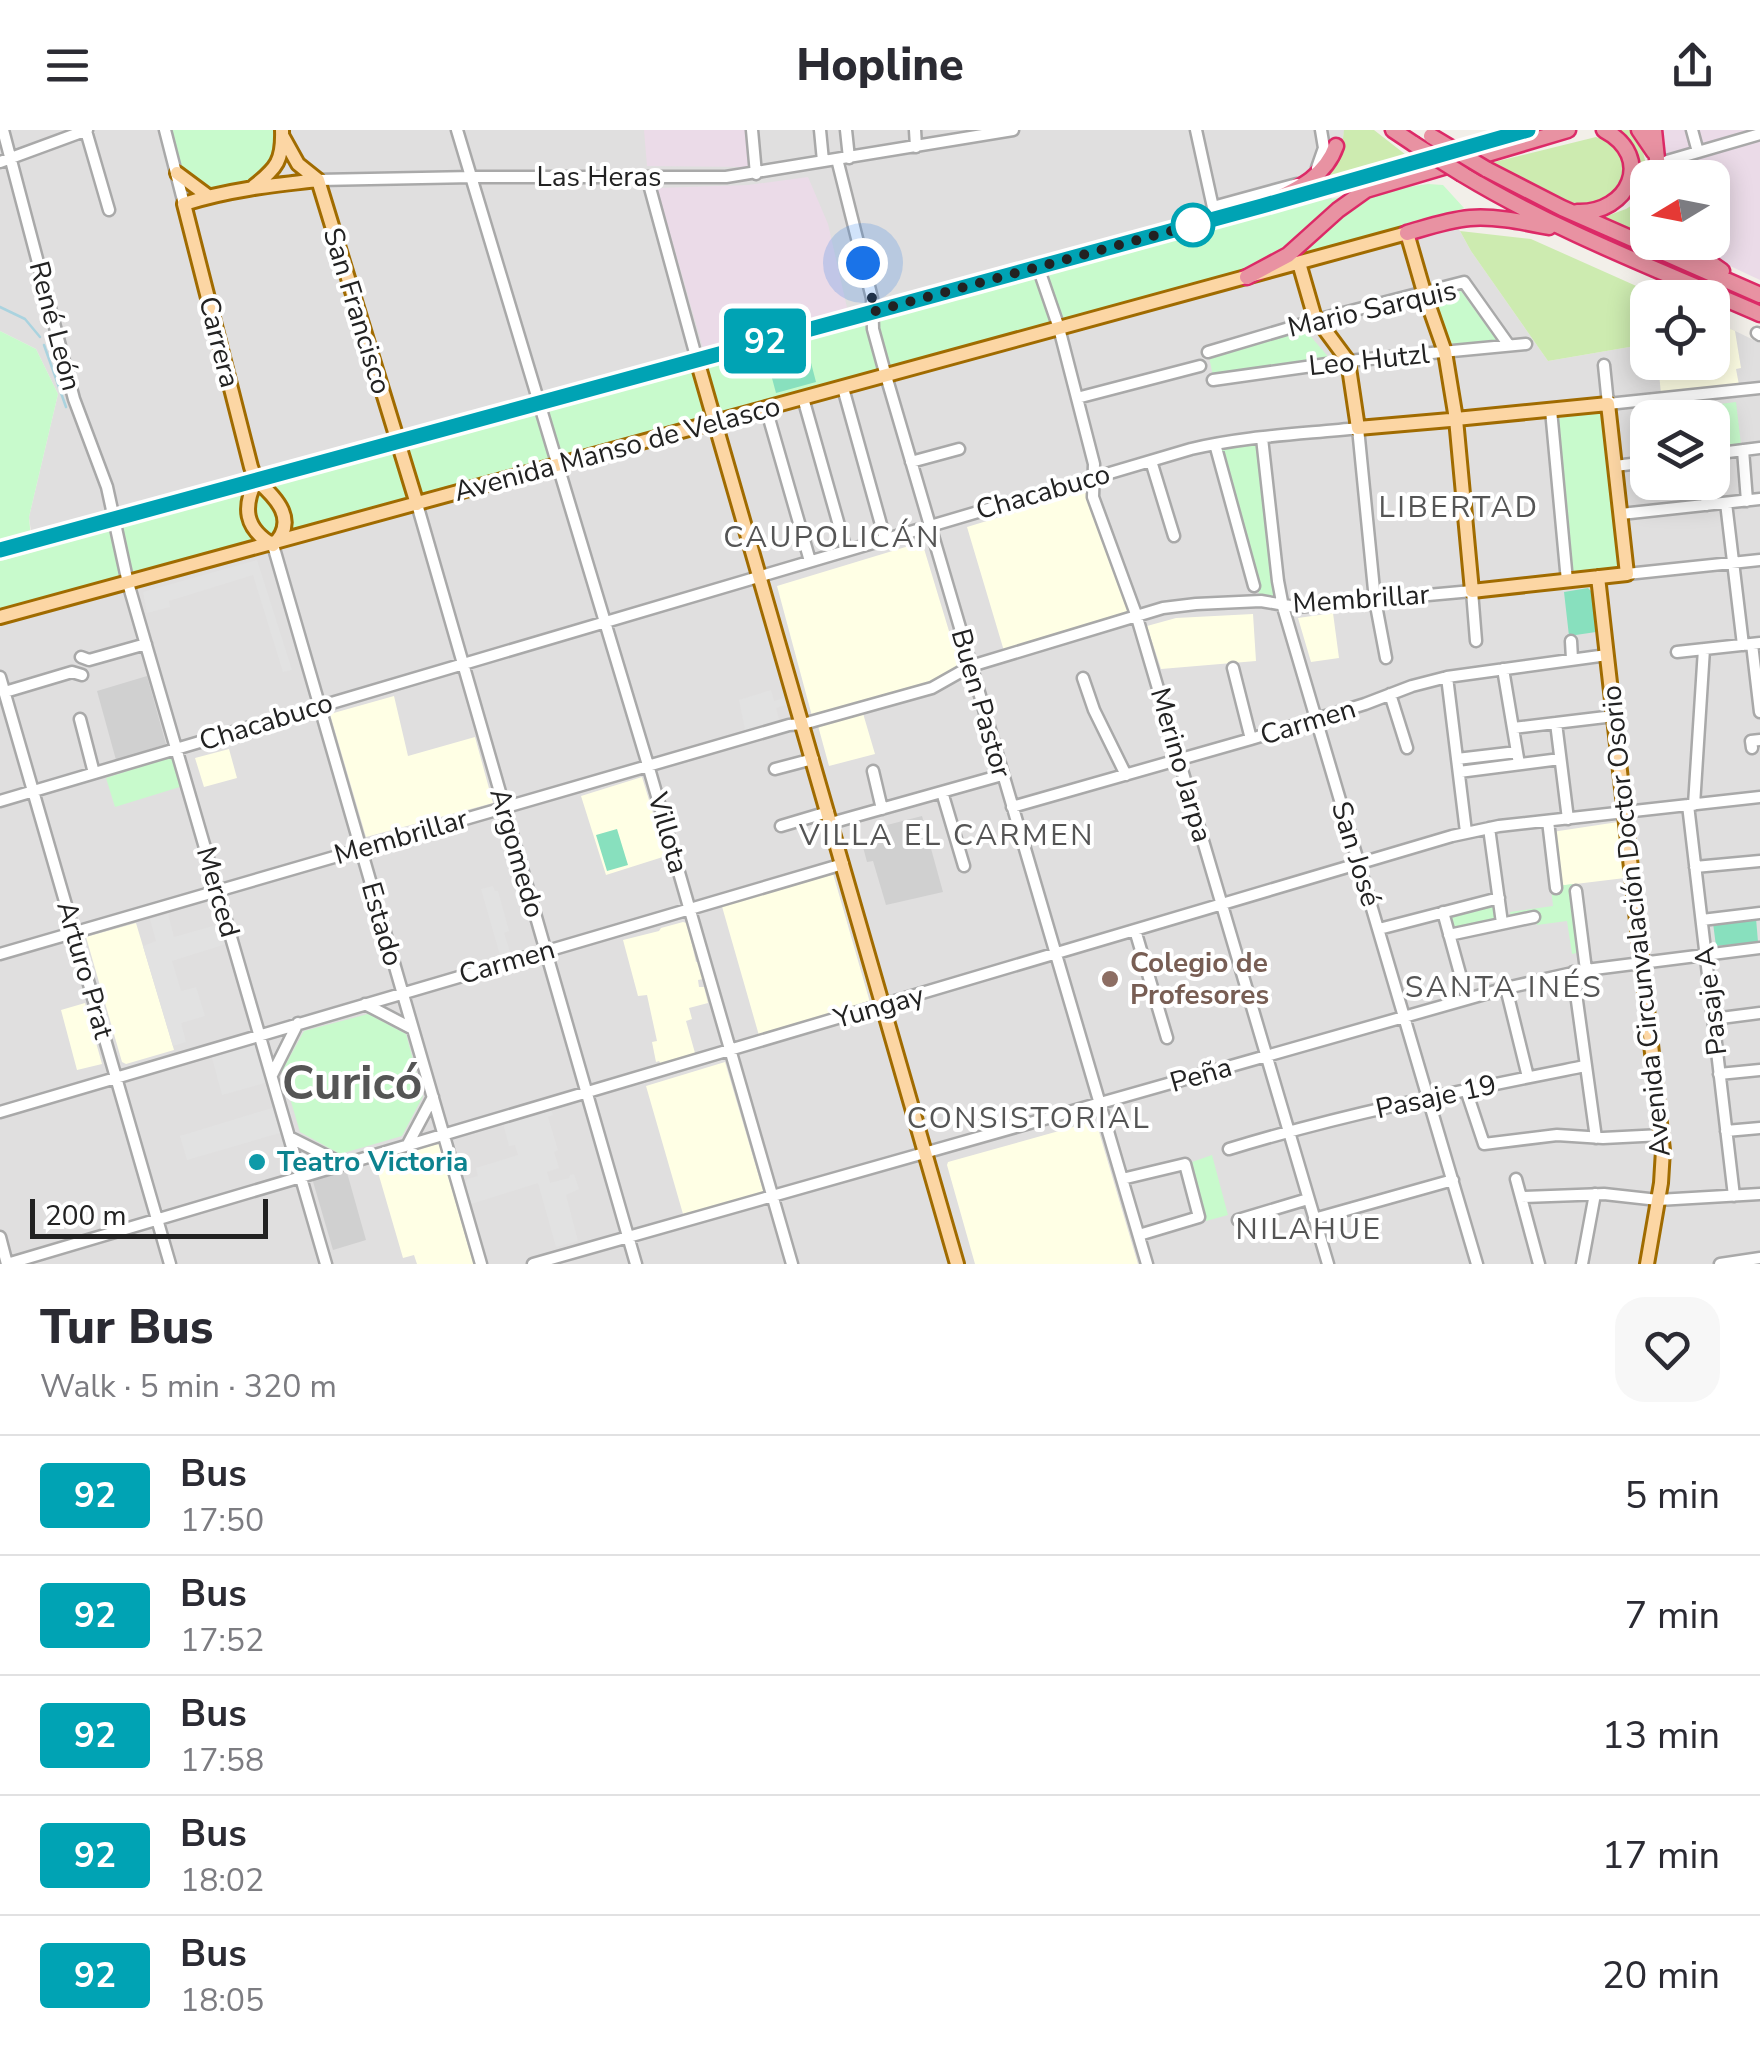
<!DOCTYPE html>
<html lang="en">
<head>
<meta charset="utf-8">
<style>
	:root { --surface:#fff; --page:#f7f7f7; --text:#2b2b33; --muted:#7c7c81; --line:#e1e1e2 }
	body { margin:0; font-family:"Nunito Sans",sans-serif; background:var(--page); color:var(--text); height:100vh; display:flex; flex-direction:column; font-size:38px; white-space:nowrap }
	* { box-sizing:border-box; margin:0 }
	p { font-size:32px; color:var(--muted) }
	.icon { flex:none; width:55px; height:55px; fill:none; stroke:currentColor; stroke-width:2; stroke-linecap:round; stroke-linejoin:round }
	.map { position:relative; height:1134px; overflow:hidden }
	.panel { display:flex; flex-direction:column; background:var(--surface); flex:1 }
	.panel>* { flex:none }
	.badge { padding:0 20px; border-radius:8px; font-size:35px; line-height:65px }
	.needle { width:65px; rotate:260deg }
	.tools { position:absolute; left:1630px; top:30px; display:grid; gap:20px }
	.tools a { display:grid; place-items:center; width:100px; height:100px; border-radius:20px; background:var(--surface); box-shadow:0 5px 25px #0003; font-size:50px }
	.scale { position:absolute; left:30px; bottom:25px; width:238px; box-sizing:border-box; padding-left:10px; border:5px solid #222; border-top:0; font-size:28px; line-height:35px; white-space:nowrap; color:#222; -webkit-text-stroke:8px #fff; paint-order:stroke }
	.you { position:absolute; width:50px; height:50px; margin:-25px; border:8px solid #fff; border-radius:50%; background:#1a73e8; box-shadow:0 0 0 15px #1a73e833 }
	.map>.badge { position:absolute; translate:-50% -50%; box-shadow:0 0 0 5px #fff }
	.round { display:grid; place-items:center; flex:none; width:105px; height:105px; border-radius:30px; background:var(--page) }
	.summary { display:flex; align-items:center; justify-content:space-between; height:170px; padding:0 40px }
	h1 { font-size:48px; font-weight:800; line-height:75px }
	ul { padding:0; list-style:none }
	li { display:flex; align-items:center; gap:30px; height:120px; padding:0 40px; border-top:2px solid var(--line) }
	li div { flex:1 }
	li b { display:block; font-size:38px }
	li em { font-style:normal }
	li .badge { min-width:110px; font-weight:700; text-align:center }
	header { display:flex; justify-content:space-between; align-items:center; height:130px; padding:0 40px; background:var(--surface); font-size:45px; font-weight:800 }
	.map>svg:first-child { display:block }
	.residential { fill:#e0dfdf; fill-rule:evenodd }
	.industrial { fill:#ebdbe8 }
	.education { fill:#ffffe5 }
	.religious { fill:#d0d0d0 }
	.grass { fill:#cdebb0 }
	.park { fill:#c8facc }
	.pitch { fill:#88e0be }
	.parking { fill:#e2e2e2 }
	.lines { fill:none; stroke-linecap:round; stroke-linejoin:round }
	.stream { stroke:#aad3df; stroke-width:2.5 }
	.minor-casing { stroke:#a9a9a9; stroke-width:15 }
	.major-casing { stroke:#a06b00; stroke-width:18 }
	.highway-casing { stroke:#dc2a67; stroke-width:19 }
	.minor { stroke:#fff; stroke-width:10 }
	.major { stroke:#fcd6a4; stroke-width:12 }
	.highway { stroke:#e892a2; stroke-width:14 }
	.highway-bridge-casing { stroke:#dc2a67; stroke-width:19; stroke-linecap:butt }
	.highway-bridge { stroke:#e892a2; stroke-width:14 }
	.line-casing { stroke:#fff; stroke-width:22 }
	.line { stroke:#00a3b4; stroke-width:15 }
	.walk { stroke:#222; stroke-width:10; stroke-dasharray:0 18 }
	.stop-dot { fill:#fff; stroke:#00a3b4; stroke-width:5 }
	.education-dot { fill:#8d6e63; stroke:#fff; stroke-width:4 }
	.culture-dot { fill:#0f9aa8; stroke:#fff; stroke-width:4 }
	.labels { text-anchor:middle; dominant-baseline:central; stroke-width:8; stroke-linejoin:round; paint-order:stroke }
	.street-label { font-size:28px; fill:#222; stroke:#fff }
	.education-label { font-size:28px; font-weight:bold; fill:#785e54; stroke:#fff; text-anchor:start }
	.culture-label { font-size:28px; font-weight:bold; fill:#0d838f; stroke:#fff; text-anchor:start }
	.neighbourhood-label { font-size:30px; letter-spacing:2.5px; fill:#555; stroke:#fff }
	.town-label { font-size:48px; font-weight:bold; fill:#555; stroke:#fff }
</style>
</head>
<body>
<header><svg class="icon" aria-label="menu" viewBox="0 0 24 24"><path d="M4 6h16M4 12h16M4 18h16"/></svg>Hopline<svg class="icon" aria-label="share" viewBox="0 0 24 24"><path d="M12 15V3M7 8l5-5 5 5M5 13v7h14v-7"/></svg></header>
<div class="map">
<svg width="1760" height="1134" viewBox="0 0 1760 1134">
	<rect width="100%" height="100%" fill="#f2efe9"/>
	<!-- residential -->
	<path class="residential" d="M0,0h1344v2l-6,28 -13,20 7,19 -41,6 -1257,347 -5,-35 29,-123 -22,-45 -36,-18z
		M1446,85l14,16 11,20 77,110 99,-17 1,18h64l1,-29 18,-4 29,14v921h-1760v-652zM1648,288h64v64h-64z"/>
	<!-- industrial -->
	<path class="industrial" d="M644,0h101l4,37 -102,-1z
		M1661,0h99v150l-47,-22 -17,-15 16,-1v-64l-47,-1z
		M808,47l20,47 20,88 -144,40 -47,-164 91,-3z"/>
	<!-- education -->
	<path class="education" d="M1731,199l4,2 6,37 -5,1 3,16 -78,9 -3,-31 54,-1 1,-29z
		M1088,360l14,47 10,18 18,57 -126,39 -37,-124z
		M922,412l40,132 -150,42 -35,-130z
		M1333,483l6,45 -28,4 -13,-44z
		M1253,484l3,47 -95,8 -14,-43 29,-8z
		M394,566l14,60 67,-19 18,66 -127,34 -36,-123z
		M862,580l13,44 -46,12 -12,-44z
		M229,619l8,29 -33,9 -9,-29z
		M642,647l24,79 -60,19 -25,-79z
		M1618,692l7,56 -66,8 -7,-54z
		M832,740l39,136 -111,33 -39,-136z
		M683,792l4,1 9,39h3l4,17 -5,1 1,7h5l4,16 -19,5 3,11 -6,2 9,32 -34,11 -2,-3 -3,1 -4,-20 5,-1 -10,-46 -9,1 -15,-56 36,-9 2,-3z
		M136,793l38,127 -48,14 -4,-2 -36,-125z
		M85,873l17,61 -25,6 -16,-60z
		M725,932l39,132 -81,20 -37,-128z
		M1091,992l6,3 41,139h-163l-28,-99 1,-3z
		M439,1014l30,105 5,15h-57l-3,-9 -11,3 -28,-96 34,-12z"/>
	<!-- religious -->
	<path class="religious" d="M147,546l19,68 -50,16 -19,-69z
		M922,686l21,76 -57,13 -13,-44 -6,1 -4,-15 28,-8 -4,-14z
		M346,1039l20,71 -33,10 -21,-72z"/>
	<!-- grass -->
	<path class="grass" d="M1344,0h30l36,28 -85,21 16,-25z
		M1620,0h14c19,34 13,69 13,108l-43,-21 22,-8 17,-11c-1,-35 0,-41 -23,-68z
		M1596,7c3,1 13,3 15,5 28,21 3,63 -26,63 -17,0 -79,-32 -95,-42z
		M1460,101l71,8 130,58 -13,1 -1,46 -99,17 -77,-110z"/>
	<!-- park -->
	<path class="park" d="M171,0h102c1,21 -2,39 -21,51l-46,9 -24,-19z
		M1428,54l15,1 21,23 -18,7 -1446,397v-51l1291,-356z
		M1461,161l37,51 -49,6 -17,-51z
		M0,201l36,18 22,45 -29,123 2,22 -31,7z
		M1306,201l25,29 -118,16 -4,-19z
		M1736,272l5,42 -28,4 -1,-30 -16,-1 -1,-10z
		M1600,282l19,158 -48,5 -16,-157z
		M1256,315l2,4 16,148 -14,1 -39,-148 2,-3z
		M174,626l9,30 -68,21 -9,-29z
		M1572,754l9,68 -9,2 -5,-33 -30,4 -2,-10 -24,3 -1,-6 43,-6 -2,-19z
		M1495,773l4,15 -48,12 -4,-15z
		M368,884l38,20 17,62 -21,40 -62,18 -40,-22 -18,-61 22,-40z
		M1212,1025l16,60 -22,6 -14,-59z"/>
	<!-- pitch -->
	<path class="pitch" d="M809,225l7,27 -40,11 -7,-26z
		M1588,458l4,4 4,40 -27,4 -5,-44z
		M617,699l11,36 -21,6 -11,-36z
		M1756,788l2,24 -42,4 -3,-23z"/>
	<!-- parking -->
	<path class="parking" d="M257,430l35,110 -9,2 -30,-97 -84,26 1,6 -23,6 -4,-21z
		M771,560l3,11 9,-3 3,7 -10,3 4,16 -34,10 -7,-34z
		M493,756l2,5h3l11,40 -5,2 6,19 -10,3 -19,-66z
		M168,784l6,23 46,-13 6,20 -54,17 9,30 15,-4 9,29 -24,7 5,19 -13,4 -30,-100 13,-5 -6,-22z
		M254,912l3,1 11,39 -46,13 -11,-41z
		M275,977l8,25 -96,28 -7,-24z
		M551,979l2,6 -5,2 10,33 -4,2 5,16 -12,4 3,11 19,-5 1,-3 4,-1 5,15 -13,6 12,46 -22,6 -18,-64 -67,21 -5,-19 1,-6 11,-3 -2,-8 42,-13 -3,-10 -6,1 -6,-23z"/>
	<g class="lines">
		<!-- stream -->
		<path class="stream" d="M0,177l25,12 15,18
			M44,215l22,62"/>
		<!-- minor casing -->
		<g class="minor-casing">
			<path id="minor" d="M3,0l71,269 33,88 21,96 198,681
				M165,0l19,74
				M457,0l191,635 144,499
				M752,0l4,44
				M820,0l3,31
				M846,0l3,28
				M915,0l1,17
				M1196,0l18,82
				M1692,0l6,22
				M86,1l23,79
				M837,29l35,139 1,31 11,40 263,895
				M1667,31l93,-27
				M0,32l87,-32
				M1317,38l7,-20 -3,-18
				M647,47l50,183
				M318,50l155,-3h253l287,-47
				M1213,77l84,-23
				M1038,137l21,61 35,136 -1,33 43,117 192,650
				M1757,203l3,2
				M1208,222l108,-32 148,-38 44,62
				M1604,235l4,39 152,-16
				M1213,250l135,-19 178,-17
				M843,258l42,151
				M803,268l43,152
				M1077,268l123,-32
				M766,278l44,153
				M1551,280l16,171
				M1262,308l16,143 5,26 194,657
				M1215,314l39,142
				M1743,320l4,51
				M1712,324l48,-6
				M1151,331l23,75
				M911,332l48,-13
				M1615,336l33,-4
				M1704,352l3,23
				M1726,373l17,142
				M417,374l219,760
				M1621,384l139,-15
				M273,415l208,719
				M1627,444l133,-14
				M1571,511l1,18
				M1752,514l8,68
				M1677,522l83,-9
				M81,527l8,3 57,-16
				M1233,538l18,71
				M1503,539l16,95
				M0,547l170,587
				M1447,547l19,155
				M1083,548l11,32 32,65
				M5,562l67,-20 10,3
				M1390,564l17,54
				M80,589l14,54
				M1556,593l12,96
				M1513,598l101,-12
				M1752,618l-1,-7 9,-1
				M1457,629l60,-7
				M775,639l38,-10
				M873,641l9,38
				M1459,642l101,-13
				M942,662l22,74
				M0,671l1191,-352c54,-13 112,-15 167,-21l17,172 11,58
				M1688,675l46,391
				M1694,675l10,-156
				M1012,677l239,-68 114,-35 47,-18 35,-9 160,-22
				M1548,691l8,67
				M831,693l171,-48
				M781,696l47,-14
				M1489,698l13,95
				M1695,737l65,-6
				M1576,761l10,79
				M1443,782l24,87
				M1702,790l58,-7
				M1379,799l120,-31
				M1135,800l32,108
				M1449,805l85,-18
				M0,824l789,-229 14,-1 129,-36 39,-22 192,-58 33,-4 65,-3 35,6 176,-16 4,50
				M1573,842l23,166
				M1506,858l22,89
				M365,874l48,25
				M1713,889l47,-6
				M1719,944l41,-4
				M272,945l26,-52
				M1466,960l18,54 73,-9 46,3 59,-3
				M0,982l843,-248
				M1726,1001l34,-3
				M289,1007l54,27
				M408,1014l25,-47
				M1229,1019c117,-36 236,-59 356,-83
				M1122,1049l63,-15 14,53 -60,18
				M1516,1049l23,85
				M1521,1067l83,-3 54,6 102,-6
				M1314,1089l139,-39
				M1238,1090l70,-21
				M0,1107l7,27
				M7,1134l1445,-428 47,-10 261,-29
				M533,1134l973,-276 80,-18 174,-22
				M1582,1134l13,-70
				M1720,1134l40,-6"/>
		</g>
		<!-- major casing -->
		<g class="major-casing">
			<path id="major" d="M283,7l15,27 20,16
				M177,43l31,23
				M318,50l99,324
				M254,56c23,-18 29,-26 28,-56
				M697,230l260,904
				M256,350c20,17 43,41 17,65 -29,-17 -30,-38 -17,-65l-5,-13 -67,-263c43,-14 89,-19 134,-24
				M0,420l1262,-344 267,-76
				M1598,447l65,573 -2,33 -14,81
				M0,487l1407,-384 17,59 21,60 11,67 16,172 155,-17 -19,-170 -152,15 -6,1 -92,8 -10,-67 -34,-46 -15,-52"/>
		</g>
		<!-- highway casing -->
		<g class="highway-casing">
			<path id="highway" d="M1393,0l21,14
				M1639,0l15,22
				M1654,0l5,48
				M1486,39l76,39 198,87
				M1462,44c94,57 197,96 298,140
				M1262,76c30,-15 62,-26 74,-60
				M1577,82c52,2 78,-55 27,-82
				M1407,103c21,-6 41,-13 63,-15 26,-2 53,4 79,9
				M1687,112l15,15 20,14
				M1247,147l41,-22 50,-45 28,-20 202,-60"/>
		</g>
		<!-- minor -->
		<use href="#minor" class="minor"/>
		<!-- major -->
		<use href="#major" class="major"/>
		<!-- highway -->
		<use href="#highway" class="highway"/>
		<!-- highway-bridge casing -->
		<g class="highway-bridge-casing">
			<path id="highway-bridge" d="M1431,6l55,33
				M1414,14l48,30"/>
		</g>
		<!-- highway-bridge -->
		<use href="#highway-bridge" class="highway-bridge"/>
	</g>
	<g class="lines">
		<!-- line casing -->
		<g class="line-casing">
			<path id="line" d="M0,420l1262,-344 266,-76"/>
		</g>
		<!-- line -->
		<use href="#line" class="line"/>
		<!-- walk -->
		<path class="walk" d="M863,133l9,35v14l321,-87"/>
	</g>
	<!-- markers -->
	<circle class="stop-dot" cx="1193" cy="95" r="20"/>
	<circle class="education-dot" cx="1110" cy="849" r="10"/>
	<circle class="culture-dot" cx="257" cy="1032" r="10"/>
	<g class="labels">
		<!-- street labels -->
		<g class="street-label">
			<text x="599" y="47">Las Heras</text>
			<text transform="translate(1372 179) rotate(-13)">Mario Sarquis</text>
			<text transform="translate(357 181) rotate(73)">San Francisco</text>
			<text transform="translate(55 196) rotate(75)">René León</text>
			<text transform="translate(219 212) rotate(76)">Carrera</text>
			<text transform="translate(1369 230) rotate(-6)">Leo Hutzl</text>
			<text transform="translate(617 319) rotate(-15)">Avenida Manso de Velasco</text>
			<text transform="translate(1043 362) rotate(-16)">Chacabuco</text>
			<text transform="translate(1361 469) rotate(-4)">Membrillar</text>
			<text transform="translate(981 573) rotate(74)">Buen Pastor</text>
			<text transform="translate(266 592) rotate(-17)">Chacabuco</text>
			<text transform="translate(1308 592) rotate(-17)">Carmen</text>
			<text transform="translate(1181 635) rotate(74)">Merino Jarpa</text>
			<text transform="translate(668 703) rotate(74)">Villota</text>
			<text transform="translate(401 707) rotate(-16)">Membrillar</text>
			<text transform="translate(517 723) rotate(74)">Argomedo</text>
			<text transform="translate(1356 724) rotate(73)">San José</text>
			<text transform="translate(218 762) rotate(74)">Merced</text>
			<text transform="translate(1636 791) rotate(-96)">Avenida Circunvalación Doctor Osorio</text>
			<text transform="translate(382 794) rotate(74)">Estado</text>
			<text transform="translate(507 832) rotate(-16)">Carmen</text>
			<text transform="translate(85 840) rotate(74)">Arturo Prat</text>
			<text transform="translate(1711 871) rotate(-97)">Pasaje A</text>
			<text transform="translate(879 877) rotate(-16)">Yungay</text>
			<text transform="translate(1201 945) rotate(-16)">Peña</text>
			<text transform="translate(1436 967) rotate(-12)">Pasaje 19</text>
		</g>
		<!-- education labels -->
		<g class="education-label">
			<text x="1130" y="833">Colegio de<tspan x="1130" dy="32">Profesores</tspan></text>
		</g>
		<!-- culture labels -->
		<g class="culture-label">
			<text x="277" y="1032">Teatro Victoria</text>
		</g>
		<!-- neighbourhood labels -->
		<g class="neighbourhood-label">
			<text x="1459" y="377">LIBERTAD</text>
			<text x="832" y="407">CAUPOLICÁN</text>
			<text x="947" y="705">VILLA EL CARMEN</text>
			<text x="1504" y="857">SANTA INÉS</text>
			<text x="1029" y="988">CONSISTORIAL</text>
			<text x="1309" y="1099">NILAHUE</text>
		</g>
		<!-- town labels -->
		<g class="town-label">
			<text x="352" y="953">Curicó</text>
		</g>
	</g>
</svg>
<div class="tools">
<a><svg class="needle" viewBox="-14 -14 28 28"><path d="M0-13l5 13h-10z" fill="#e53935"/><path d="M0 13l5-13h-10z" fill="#7c7c81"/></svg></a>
<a><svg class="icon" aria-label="locate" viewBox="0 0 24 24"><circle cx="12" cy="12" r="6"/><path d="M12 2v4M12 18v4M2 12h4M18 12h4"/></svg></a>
<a><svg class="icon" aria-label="layers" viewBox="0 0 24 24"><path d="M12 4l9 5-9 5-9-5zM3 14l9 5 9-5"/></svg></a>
</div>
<div class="scale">200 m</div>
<div class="you" style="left:863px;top:133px"></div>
<b class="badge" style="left:765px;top:211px;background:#00a3b4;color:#fff">92</b>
</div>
<section class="panel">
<div class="summary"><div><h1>Tur Bus</h1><p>Walk · 5 min · 320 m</p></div><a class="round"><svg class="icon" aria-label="heart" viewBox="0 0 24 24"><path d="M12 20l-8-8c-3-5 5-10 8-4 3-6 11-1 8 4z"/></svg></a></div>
<ul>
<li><span class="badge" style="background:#00a3b4;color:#fff">92</span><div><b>Bus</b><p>17:50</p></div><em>5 min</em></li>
<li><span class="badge" style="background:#00a3b4;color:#fff">92</span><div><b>Bus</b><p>17:52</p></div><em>7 min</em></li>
<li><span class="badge" style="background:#00a3b4;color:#fff">92</span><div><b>Bus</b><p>17:58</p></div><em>13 min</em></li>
<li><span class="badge" style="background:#00a3b4;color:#fff">92</span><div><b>Bus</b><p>18:02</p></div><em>17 min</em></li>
<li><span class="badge" style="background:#00a3b4;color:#fff">92</span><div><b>Bus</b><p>18:05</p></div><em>20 min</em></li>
</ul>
</section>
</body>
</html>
